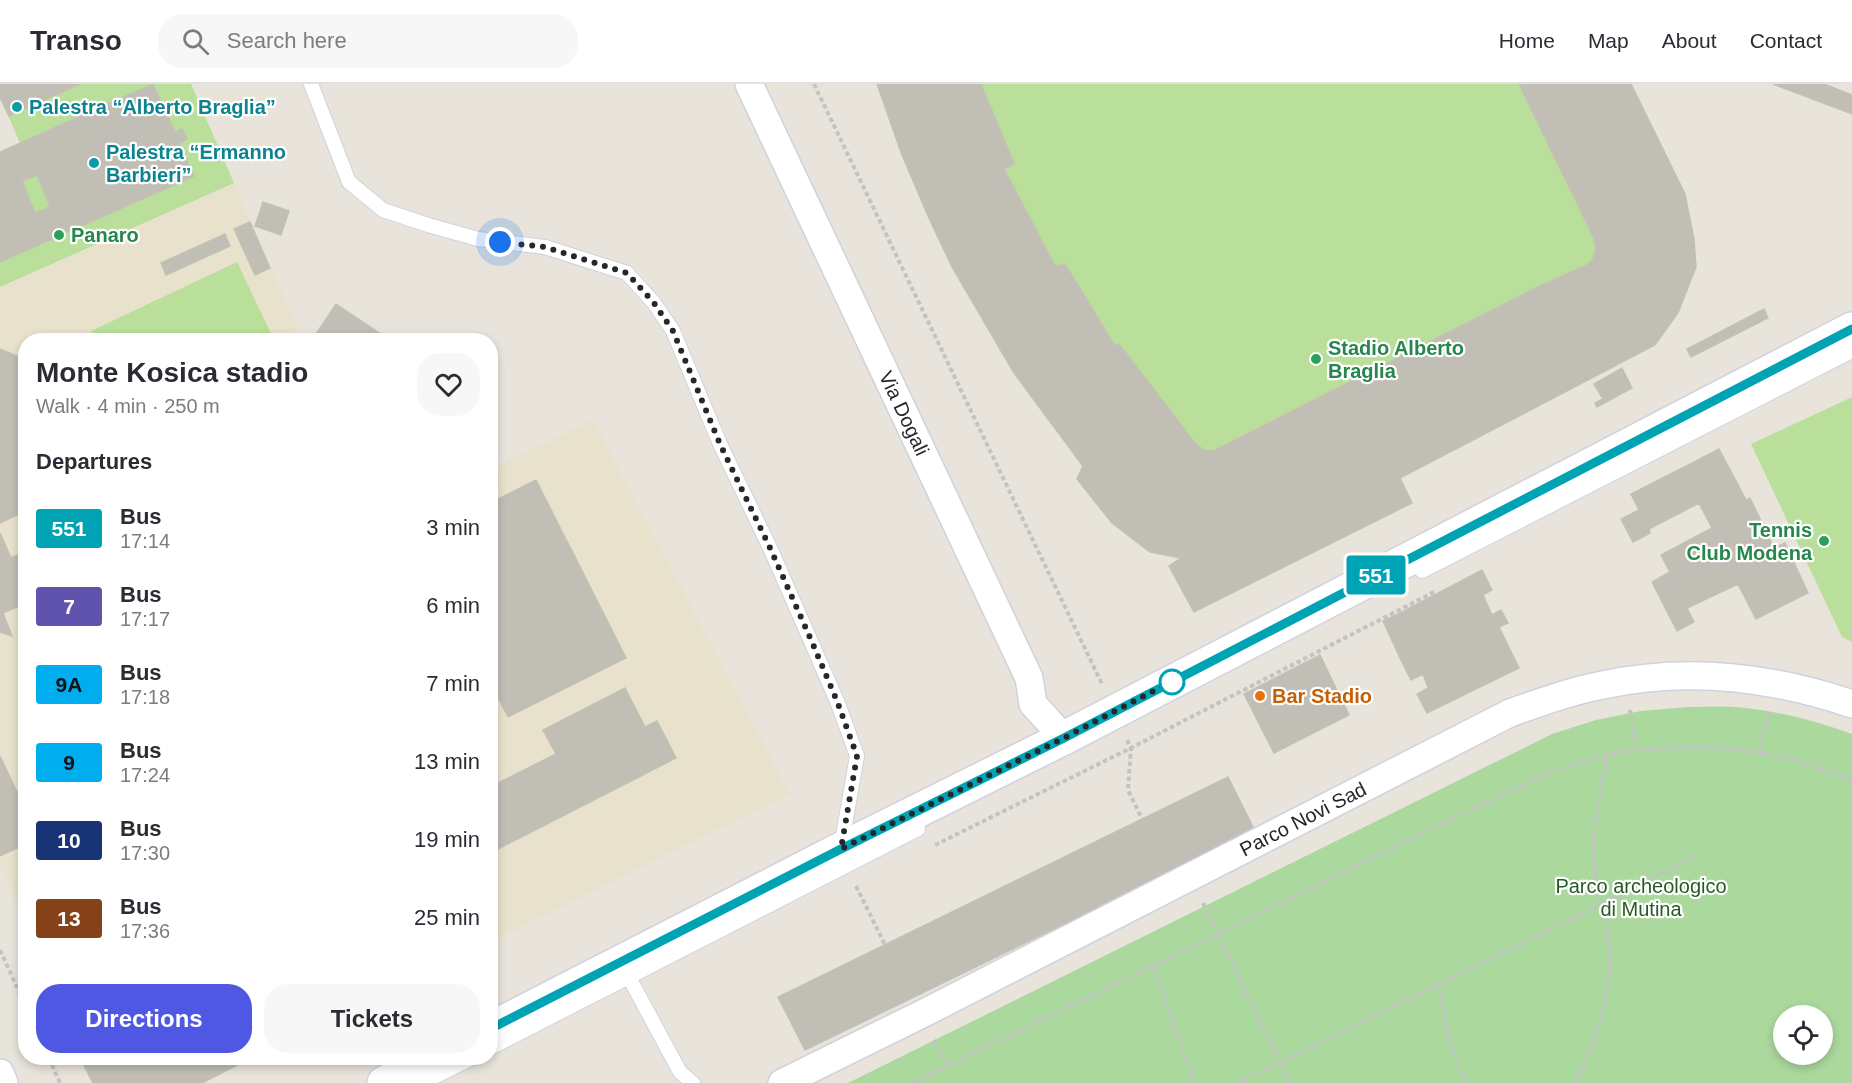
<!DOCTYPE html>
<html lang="en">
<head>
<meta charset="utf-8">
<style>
	:root { --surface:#fff; --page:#f7f7f7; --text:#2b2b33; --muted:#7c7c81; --line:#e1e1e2; --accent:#4e58e2 }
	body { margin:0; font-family:Helvetica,sans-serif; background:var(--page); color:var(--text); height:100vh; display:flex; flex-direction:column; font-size:22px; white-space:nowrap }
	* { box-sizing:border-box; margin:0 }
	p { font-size:20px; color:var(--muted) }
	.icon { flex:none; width:33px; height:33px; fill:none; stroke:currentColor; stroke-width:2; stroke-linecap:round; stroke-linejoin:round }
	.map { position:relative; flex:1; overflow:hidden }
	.details { position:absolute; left:18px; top:249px; width:480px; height:732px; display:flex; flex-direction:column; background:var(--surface); border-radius:24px; box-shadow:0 3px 9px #0003 }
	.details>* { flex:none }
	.badge { padding:0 12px; border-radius:4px; font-size:21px; line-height:39px }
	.fabs { position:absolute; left:1773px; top:921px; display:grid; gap:12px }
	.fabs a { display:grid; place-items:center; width:60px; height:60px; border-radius:50%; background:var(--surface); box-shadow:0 3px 9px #0003; font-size:30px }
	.you { position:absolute; width:30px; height:30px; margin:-15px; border:4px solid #fff; border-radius:50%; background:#1a73e8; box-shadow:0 0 0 9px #1a73e833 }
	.map>.badge { position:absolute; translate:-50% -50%; box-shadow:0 0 0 3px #fff }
	h2 { padding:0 18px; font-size:22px; line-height:54px }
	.round { display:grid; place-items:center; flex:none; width:63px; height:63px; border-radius:24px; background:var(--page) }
	.headline { display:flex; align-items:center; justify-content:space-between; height:102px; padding:0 18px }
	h1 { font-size:28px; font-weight:700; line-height:45px }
	.action { display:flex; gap:12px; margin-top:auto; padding:12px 18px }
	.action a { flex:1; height:69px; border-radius:24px; background:var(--accent); color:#fff; font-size:24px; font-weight:700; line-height:69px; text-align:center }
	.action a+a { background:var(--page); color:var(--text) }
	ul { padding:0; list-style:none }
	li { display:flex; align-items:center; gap:18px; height:78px; padding:0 18px }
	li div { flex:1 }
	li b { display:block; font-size:22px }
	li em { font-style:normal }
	li .badge { min-width:66px; font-weight:700; text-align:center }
	header { display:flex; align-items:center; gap:36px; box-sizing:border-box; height:84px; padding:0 30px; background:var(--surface); border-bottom:2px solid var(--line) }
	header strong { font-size:28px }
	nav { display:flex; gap:33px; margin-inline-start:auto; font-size:21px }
	.search { width:420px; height:54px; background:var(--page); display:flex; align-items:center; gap:15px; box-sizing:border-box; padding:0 21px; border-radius:24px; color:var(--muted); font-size:22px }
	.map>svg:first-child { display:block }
	.education { fill:#e8e2cc }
	.green { fill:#abd89d; fill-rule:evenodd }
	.pitch { fill:#badf9a }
	.building { fill:#c1beb6; stroke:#c3c0b5; stroke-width:1.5; fill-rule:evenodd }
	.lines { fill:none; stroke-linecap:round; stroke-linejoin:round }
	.lane-casing { stroke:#d0d1df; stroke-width:16 }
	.street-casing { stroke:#d0d1df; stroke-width:30 }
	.secondary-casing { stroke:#d0d1df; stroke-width:36 }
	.path { stroke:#c3c3c3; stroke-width:4; stroke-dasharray:4.5 3; stroke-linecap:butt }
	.lane { stroke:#fff; stroke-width:14 }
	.street { stroke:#fff; stroke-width:27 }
	.secondary { stroke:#fff; stroke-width:33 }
	.line-casing { stroke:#fff; stroke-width:14 }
	.line { stroke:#00a3b4; stroke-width:9 }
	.walk { stroke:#272727; stroke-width:6; stroke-dasharray:0 10.8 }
	.culture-dot { fill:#0f9aa8; stroke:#fff; stroke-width:2 }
	.leisure-dot { fill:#2e9e5b; stroke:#fff; stroke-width:2 }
	.stop-dot { fill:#fff; stroke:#00a3b4; stroke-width:3 }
	.food-dot { fill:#e8710a; stroke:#fff; stroke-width:2 }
	.labels { text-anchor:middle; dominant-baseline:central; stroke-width:4.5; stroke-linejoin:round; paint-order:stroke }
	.culture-label { font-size:20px; font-weight:bold; fill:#0d838f; stroke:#fff; text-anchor:start }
	.leisure-label { font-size:20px; font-weight:bold; fill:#27864d; stroke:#fff; text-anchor:start }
	.street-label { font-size:20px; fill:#272727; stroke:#fff }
	.food-label { font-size:20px; font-weight:bold; fill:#c56008; stroke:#fff; text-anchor:start }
	.park-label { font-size:20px; fill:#275a22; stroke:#fff }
</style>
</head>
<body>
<header>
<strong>Transo</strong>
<div class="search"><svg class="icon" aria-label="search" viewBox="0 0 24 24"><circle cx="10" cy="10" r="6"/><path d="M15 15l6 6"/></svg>Search here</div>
<nav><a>Home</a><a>Map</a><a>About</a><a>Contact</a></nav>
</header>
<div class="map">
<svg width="1852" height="999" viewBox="0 0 1852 999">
	<rect width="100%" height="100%" fill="#e8e4db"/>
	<!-- education -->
	<path class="education" d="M234,99l63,144 -9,13h-262l-1,471 -25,-55v-469z
		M593,336l197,374 -299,148v-473z
		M25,760v73l-25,-50v-11z"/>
	<!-- green -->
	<path class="green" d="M1687,623c16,0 32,-1 47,0 40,3 80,13 118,27v349h-1004l704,-349 44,-14 45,-9zM1784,932h38v38h-38z"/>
	<!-- pitch -->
	<path class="pitch" d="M0,0h191l43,99 -234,104v-135l20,-9 -20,-46z
		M877,0h754l54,110 9,45 2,28 -18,46 -23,32 -255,133 12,25 -218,109 -25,-46 11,-8 -30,-6 -38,-29 -35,-44 5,-13 -68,-93 -62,-106 -24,-51 -26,-61z
		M237,178l37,78h-178l-5,-9z
		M1852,313v245l-10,-5 -91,-193z"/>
	<!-- building -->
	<path class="building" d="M0,0h80l-71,32 -9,-19z
		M153,0l22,48 7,-3 5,10 -8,4 15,33 -194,86v-110zM37,91l13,32 -15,6 -13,-32z
		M877,0h104l33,80 -10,5 51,97 10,-2 50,82 4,-2 76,99 10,8 10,-1 325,-164 47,-21 6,-6 3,-11 -3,-12 -74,-152h112l54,110 9,45 2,28 -18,46 -23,32 -255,133 12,25 -218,109 -25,-46 12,-8 -31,-6 -38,-29 -35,-44 6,-13 -69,-93 -62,-106 -24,-51 -26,-61z
		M1773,0h51l28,11v19z
		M263,118l26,9 -8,24 -26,-9z
		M250,138l20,46 -15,7 -21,-46z
		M225,150l5,12 -64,29 -5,-12z
		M336,220l54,36h-78z
		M1764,225l4,9 -77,39 -4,-8z
		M0,265l26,11v151l-26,12z
		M1622,284l10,20 -35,19 -2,-4 8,-4 -9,-15z
		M1719,365l16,30 -30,16 -15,-31z
		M1690,380l15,31 30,-16 11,21 -19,9 47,101 -18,9 -18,-35 -51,24 7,14 -17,9 -25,-49 18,-10 -9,-17 51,-27 -13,-25 -50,26 1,4 -17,9 -12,-23 18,-9 -8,-16z
		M536,396l90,178 -118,59 -18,-36v-178z
		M1750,414l24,50 11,-5 23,50 -34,17 -47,-101z
		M0,449l11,25 15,-7v52l-23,10 9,23 -12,-4z
		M1482,486l10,20 -9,5 9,20 9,-5 7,13 -9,4 20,41 -92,45 -10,-19 11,-6 -5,-14 -12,6 -10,-20 13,-6 -16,-40z
		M1398,530l16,40 -13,6 -18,-39z
		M1320,571l29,60 -75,38 -30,-59z
		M625,604l20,39 12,-6 19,37 -186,95v-66l66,-33 -13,-24z
		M0,672l26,55v33l-26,12z
		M1228,693l27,54 -450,219 -27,-53z
		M80,974h171l-49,25h-109z"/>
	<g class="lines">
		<!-- lane casing -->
		<g class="lane-casing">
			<path id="lane" d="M311,0l38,98 34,28 45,15 50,14 67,8 82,26 27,30 19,28 47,113 51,106 66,151 20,55 -16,91
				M1422,487l430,-220
				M625,886l55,102 13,11
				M490,964l428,-219
				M422,999l50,-25"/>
		</g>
		<!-- street casing -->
		<g class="street-casing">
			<g id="street">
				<path id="s1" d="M749,0l280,594 4,26 31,34"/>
				<path d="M0,989l4,10"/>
				<path id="s2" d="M782,999l140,-69 588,-301c31,-11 61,-22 93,-28 83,-18 169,-8 249,19"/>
			</g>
		</g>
		<!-- secondary casing -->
		<g class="secondary-casing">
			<path id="secondary" d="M490,945l351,-180 223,-111 788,-409
				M384,999l50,-25"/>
		</g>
		<!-- path -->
		<path class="path" d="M814,0l288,600
			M1630,626l6,41
			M1127,656l4,8 -3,42 14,29
			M1759,669l10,-41
			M935,761l196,-97 303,-156
			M856,802l29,59
			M1203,819l87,180
			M0,866l26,57
			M1152,881l43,118
			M1439,900c7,33 9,71 29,99
			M934,956l13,26
			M49,974l11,25
			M913,999l621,-304c26,-10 52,-19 79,-25 7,-2 15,-2 23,-3 74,-10 147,0 216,30
			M1237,999l364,-178 94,-49
			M1575,999c23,-46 40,-94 33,-146 -2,-15 -7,-30 -10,-45 -3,-13 -4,-27 -4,-41 -1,-32 8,-64 13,-96"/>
		<!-- lane -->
		<use href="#lane" class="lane"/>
		<!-- street -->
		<use href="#street" class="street"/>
		<!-- secondary -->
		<use href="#secondary" class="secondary"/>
	</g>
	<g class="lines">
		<!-- line casing -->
		<g class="line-casing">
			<path id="line" d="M490,945l351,-180 223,-111 788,-409"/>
		</g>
		<!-- line -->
		<use href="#line" class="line"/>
		<!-- walk -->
		<path class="walk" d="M500,158l45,5 82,26 27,30 19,28 47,113 51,106 41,92 25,59 20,55 -16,93 223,-111 114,-60 -6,4"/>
	</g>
	<!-- markers -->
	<g class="culture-dot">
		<circle cx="17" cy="23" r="6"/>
		<circle cx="94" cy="79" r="6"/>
	</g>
	<g class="leisure-dot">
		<circle cx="59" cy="151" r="6"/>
		<circle cx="1316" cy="275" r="6"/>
		<circle cx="1824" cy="457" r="6"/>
	</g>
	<circle class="stop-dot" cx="1172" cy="598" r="12"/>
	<circle class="food-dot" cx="1260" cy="612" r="6"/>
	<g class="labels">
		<!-- culture labels -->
		<g class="culture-label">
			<text x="29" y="23">Palestra “Alberto Braglia”</text>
			<text x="106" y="68">Palestra “Ermanno<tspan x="106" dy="23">Barbieri”</tspan></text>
		</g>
		<!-- leisure labels -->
		<g class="leisure-label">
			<text x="71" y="151">Panaro</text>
			<text x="1328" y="264">Stadio Alberto<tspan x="1328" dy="23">Braglia</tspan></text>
			<text x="1812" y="446" text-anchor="end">Tennis<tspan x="1812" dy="23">Club Modena</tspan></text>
		</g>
		<!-- street labels -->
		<g class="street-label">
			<text stroke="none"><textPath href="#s1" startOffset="364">Via Dogali</textPath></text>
			<text stroke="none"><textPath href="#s2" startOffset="584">Parco Novi Sad</textPath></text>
		</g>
		<!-- food labels -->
		<g class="food-label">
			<text x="1272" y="612">Bar Stadio</text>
		</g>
		<!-- park labels -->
		<g class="park-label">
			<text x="1641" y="802">Parco archeologico<tspan x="1641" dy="23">di Mutina</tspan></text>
		</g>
	</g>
</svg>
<div class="fabs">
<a><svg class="icon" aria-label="locate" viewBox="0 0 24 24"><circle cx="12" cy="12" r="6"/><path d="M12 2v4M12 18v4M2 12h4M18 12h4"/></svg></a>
</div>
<div class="you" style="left:500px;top:158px"></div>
<b class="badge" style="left:1376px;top:491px;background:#00a3b4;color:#fff">551</b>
<section class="details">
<div class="headline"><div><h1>Monte Kosica stadio</h1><p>Walk · 4 min · 250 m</p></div><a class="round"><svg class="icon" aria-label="heart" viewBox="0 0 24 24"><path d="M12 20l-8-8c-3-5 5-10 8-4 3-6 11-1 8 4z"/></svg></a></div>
<h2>Departures</h2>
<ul>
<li><span class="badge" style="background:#00a3b4;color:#fff">551</span><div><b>Bus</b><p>17:14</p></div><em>3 min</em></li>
<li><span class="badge" style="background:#5f53ae;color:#fff">7</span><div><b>Bus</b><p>17:17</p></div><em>6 min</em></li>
<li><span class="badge" style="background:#00adef;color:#111">9A</span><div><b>Bus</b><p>17:18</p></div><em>7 min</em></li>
<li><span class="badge" style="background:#00adef;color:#111">9</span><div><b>Bus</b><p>17:24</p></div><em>13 min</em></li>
<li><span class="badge" style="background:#193476;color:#fff">10</span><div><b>Bus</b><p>17:30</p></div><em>19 min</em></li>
<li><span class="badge" style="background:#854119;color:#fff">13</span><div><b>Bus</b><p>17:36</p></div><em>25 min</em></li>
</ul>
<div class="action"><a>Directions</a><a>Tickets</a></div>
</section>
</div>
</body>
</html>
